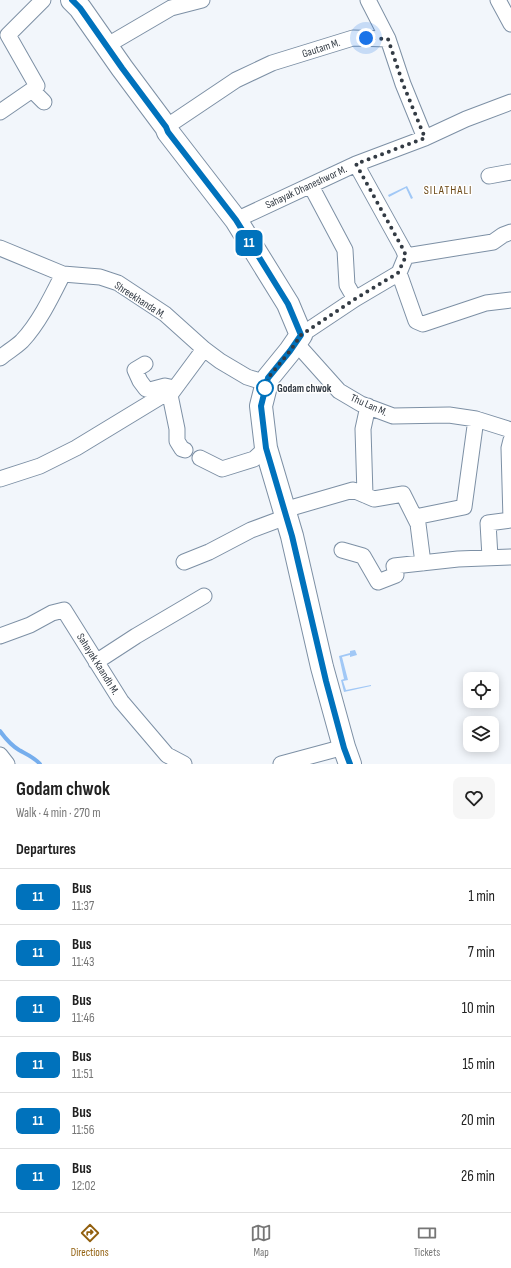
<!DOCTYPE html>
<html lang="en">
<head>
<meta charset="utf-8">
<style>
	:root { --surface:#fff; --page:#f6f6f6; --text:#222; --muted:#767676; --line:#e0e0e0; --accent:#92600f }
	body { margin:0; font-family:"Sofia Sans Condensed",sans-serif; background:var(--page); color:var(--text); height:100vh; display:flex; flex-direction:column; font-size:15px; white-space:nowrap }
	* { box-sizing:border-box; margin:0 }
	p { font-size:13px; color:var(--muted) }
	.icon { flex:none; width:22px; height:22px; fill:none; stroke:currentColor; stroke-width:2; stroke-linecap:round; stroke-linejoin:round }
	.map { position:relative; height:764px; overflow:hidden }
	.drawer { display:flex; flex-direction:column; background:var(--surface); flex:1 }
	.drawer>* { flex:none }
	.badge { padding:0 8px; border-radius:6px; font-size:14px; line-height:26px }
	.buttons { position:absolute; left:463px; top:672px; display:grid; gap:8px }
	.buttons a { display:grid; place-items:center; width:36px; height:36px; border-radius:8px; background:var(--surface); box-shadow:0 2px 10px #0003; font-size:20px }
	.you { position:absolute; width:20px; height:20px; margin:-10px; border:3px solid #fff; border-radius:50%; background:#1a73e8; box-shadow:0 0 0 6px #1a73e833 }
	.map>.badge { position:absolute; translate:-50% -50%; box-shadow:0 0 0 2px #fff }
	h2 { padding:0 16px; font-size:15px; line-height:36px }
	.round { display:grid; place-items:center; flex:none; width:42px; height:42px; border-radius:8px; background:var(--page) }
	.head { display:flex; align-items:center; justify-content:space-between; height:68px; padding:0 16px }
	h1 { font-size:19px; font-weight:700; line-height:30px }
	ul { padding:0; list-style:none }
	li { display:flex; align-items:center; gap:12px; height:56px; padding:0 16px; border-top:1px solid var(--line) }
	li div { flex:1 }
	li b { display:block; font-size:15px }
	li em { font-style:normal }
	li .badge { min-width:44px; font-weight:700; text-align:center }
	.menu { display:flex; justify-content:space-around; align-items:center; height:56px; border-top:1px solid var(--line); background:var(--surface); font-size:11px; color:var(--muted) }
	.menu a { display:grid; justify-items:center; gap:2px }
	.menu .selected { color:var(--accent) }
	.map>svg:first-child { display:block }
	.green { fill:#a1c8f6 }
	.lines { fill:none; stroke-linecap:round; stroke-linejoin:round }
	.stream { stroke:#76aeed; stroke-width:4 }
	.street-casing { stroke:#7d90a5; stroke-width:17 }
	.primary-casing { stroke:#7d90a5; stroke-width:24 }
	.street { stroke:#fff; stroke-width:15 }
	.primary { stroke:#fff; stroke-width:22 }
	.line-casing { stroke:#fff; stroke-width:9 }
	.line { stroke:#0072bc; stroke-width:6 }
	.walk { stroke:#333b44; stroke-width:4; stroke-dasharray:0 7.2 }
	.stop-dot { fill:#fff; stroke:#0072bc; stroke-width:2 }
	.labels { text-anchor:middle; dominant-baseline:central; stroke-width:3; stroke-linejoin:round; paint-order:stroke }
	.street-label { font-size:11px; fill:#333b44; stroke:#fff }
	.stop-label { font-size:11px; font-weight:bold; fill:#333b44; stroke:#fff; text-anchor:start }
	.neighbourhood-label { font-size:12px; letter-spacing:1px; fill:#6e4b19; stroke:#fff }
</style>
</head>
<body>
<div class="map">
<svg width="511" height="764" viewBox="0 0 511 764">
	<rect width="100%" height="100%" fill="#f2f6fb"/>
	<!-- green -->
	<path class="green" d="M407,186l6,12 -2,1 -5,-11 -17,9 -1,-2z
		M355,650l2,5 -7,2v-2l-8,2 6,23 -5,1 3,9 25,-5v1l-27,6 -3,-12 3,-1 -5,-23 11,-3v-2z"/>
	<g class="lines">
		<!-- stream -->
		<path class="stream" d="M0,731c5,7 11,14 19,19 7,4 15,7 21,14"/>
		<!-- street casing -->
		<g class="street-casing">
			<path id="street" d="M368,0l20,39
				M498,0l13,24
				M106,46l65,-38 31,-8
				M32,90l5,-4 -29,-51 35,-35
				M0,112l32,-22 12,12
				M166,127l70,-47 36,-17 81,-25 35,1 15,45 22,54
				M489,176l22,-4
				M311,186l34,64 2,35 8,14
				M236,220l120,-56 69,-26 41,-19 45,-17
				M0,248l63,26 37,3 18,6 47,31 39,35 16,12 27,16 19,6
				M406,256l87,-14 10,-7 8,-3
				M399,273l17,48 7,3 63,-21 25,-3
				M301,335l54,-36 44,-26 7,-17 -3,-7 -47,-85
				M296,343l43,48 22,13 32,12 56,-1 27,4 35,11
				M0,358c7,-6 16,-11 22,-17 17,-18 30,-45 41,-67
				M145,364l-10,6 5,11 6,8 4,1 15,-4 9,2
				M170,395l7,34v12l5,8 3,1
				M200,458l22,11 32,-10 12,-11
				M0,479l40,-13 36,-18 84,-51 10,-2 34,-46
				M365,495l-2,-66 5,-23
				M284,510l69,-20 21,9 29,-5 15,30 5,39
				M415,517l49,-10 12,-88
				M342,550l21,6 15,26 18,-7 -2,-9 64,-7 53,-2
				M490,557l-2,-34 23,-3 -2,-72 2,-8
				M184,562l25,-10 42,-22 35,-13
				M0,636l30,-11 22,-12 12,-3 57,91 46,54 17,9
				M96,662l40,-26 68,-40
				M0,755l7,9
				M281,764l63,-17"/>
		</g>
		<!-- primary casing -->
		<g class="primary-casing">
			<path id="primary" d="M72,0l8,8 42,60 44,59 2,5 68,88 52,84 13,31 -11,16 -22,27 -7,28 5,42 26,88 30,131 22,80 6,17"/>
		</g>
		<!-- street -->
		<use href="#street" class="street"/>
		<!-- primary -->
		<use href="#primary" class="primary"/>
	</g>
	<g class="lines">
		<!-- line casing -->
		<g class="line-casing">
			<path id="line" d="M72,0l8,8 42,60 44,59 2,5 68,88 52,84 13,31 -11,16 -22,27 -7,28 5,42 26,88 34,145 18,67 6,16"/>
		</g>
		<!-- line -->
		<use href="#line" class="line"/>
		<!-- walk -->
		<path class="walk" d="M265,388l3,-10 22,-27 11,-16 54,-36 43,-26 8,-17 -3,-7 -47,-85 69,-26 -22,-54 -15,-45 -22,-1"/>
	</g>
	<!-- markers -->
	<circle class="stop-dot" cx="265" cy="388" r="8"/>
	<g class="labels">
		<!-- street labels -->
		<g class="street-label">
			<text transform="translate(321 48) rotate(-18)">Gautam M.</text>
			<text transform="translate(306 187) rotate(-25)">Sahayak Dhaneshwor M.</text>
			<text transform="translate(140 300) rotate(33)">Shreekhanda M.</text>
			<text transform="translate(369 405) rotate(24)">Thu Lan M.</text>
			<text transform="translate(98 664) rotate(58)">Sahayak Kaandh M.</text>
		</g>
		<!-- stop labels -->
		<g class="stop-label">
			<text x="277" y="388">Godam chwok</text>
		</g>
		<!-- neighbourhood labels -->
		<g class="neighbourhood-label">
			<text x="448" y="190">SILATHALI</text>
		</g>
	</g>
</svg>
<div class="buttons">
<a><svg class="icon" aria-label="locate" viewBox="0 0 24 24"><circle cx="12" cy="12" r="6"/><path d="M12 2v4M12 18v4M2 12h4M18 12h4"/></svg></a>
<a><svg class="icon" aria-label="layers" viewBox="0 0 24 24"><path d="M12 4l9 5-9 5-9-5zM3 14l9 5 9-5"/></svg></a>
</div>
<div class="you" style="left:366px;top:38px"></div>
<b class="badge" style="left:249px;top:243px;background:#0072bc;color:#fff">11</b>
</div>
<section class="drawer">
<div class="head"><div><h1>Godam chwok</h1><p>Walk · 4 min · 270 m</p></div><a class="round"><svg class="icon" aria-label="heart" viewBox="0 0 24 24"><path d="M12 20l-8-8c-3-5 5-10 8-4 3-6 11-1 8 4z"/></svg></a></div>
<h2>Departures</h2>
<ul>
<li><span class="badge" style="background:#0072bc;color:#fff">11</span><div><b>Bus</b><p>11:37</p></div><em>1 min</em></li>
<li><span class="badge" style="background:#0072bc;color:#fff">11</span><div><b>Bus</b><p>11:43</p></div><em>7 min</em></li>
<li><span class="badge" style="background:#0072bc;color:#fff">11</span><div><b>Bus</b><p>11:46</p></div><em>10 min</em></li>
<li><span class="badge" style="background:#0072bc;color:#fff">11</span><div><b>Bus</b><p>11:51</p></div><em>15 min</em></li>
<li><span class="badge" style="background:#0072bc;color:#fff">11</span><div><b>Bus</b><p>11:56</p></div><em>20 min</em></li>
<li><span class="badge" style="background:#0072bc;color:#fff">11</span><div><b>Bus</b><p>12:02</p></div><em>26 min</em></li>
</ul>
</section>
<nav class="menu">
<a class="selected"><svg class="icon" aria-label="directions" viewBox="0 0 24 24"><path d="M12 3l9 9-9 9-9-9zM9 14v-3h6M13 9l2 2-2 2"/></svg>Directions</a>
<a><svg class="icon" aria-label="map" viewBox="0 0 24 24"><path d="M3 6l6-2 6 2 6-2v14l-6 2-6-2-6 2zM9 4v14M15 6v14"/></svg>Map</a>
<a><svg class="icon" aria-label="tickets" viewBox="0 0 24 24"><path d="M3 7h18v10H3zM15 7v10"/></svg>Tickets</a>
</nav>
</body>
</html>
